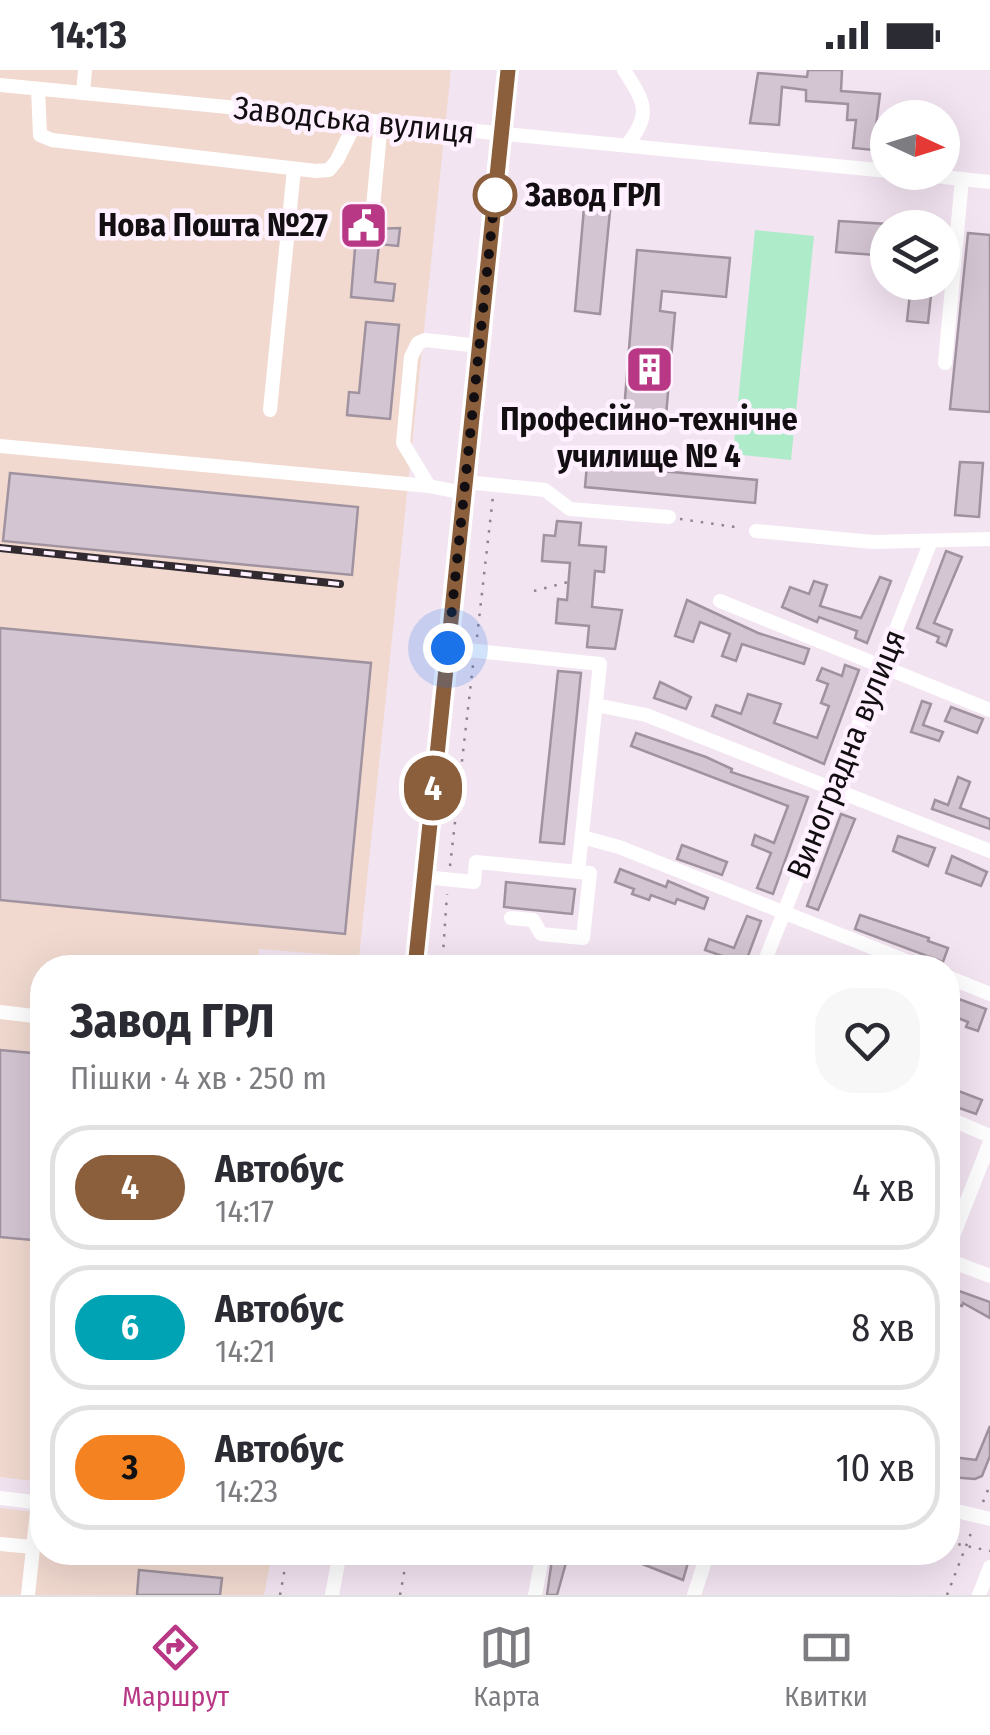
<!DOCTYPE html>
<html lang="uk">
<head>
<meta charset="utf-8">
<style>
	:root { --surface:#fff; --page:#f7f7f7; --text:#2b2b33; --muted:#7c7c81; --line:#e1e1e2; --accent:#b83885 }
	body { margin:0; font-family:"Fira Sans Condensed",sans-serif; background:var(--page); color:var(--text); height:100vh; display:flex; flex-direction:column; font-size:38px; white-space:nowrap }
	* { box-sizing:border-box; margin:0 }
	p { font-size:32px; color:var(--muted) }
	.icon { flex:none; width:55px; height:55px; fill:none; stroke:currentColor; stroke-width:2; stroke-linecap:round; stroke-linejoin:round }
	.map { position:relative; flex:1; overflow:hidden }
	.side { position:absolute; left:30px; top:885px; width:930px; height:610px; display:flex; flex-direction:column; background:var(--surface); border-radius:40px; box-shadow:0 10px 40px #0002 }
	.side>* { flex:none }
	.badge { padding:0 20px; border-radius:32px; font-size:35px; line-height:65px }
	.needle { width:65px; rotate:94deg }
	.buttons { position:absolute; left:870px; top:30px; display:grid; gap:20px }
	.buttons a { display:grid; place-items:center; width:90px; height:90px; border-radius:50%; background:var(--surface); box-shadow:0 10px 40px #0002; font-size:50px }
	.you { position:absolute; width:50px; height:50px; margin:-25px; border:8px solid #fff; border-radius:50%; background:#1a73e8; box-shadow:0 0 0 15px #1a73e833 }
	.map>.badge { position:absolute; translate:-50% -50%; box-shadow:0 0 0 5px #fff }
	.round { display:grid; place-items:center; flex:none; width:105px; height:105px; border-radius:40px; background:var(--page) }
	.overview { display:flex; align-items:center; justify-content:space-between; height:170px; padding:0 40px }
	h1 { font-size:48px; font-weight:700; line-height:75px }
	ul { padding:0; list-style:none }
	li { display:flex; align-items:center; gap:30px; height:125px; margin:0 20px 15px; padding:0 20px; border:5px solid var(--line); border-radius:40px }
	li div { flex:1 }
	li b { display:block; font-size:38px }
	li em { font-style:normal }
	li .badge { min-width:110px; font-weight:700; text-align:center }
	.status { display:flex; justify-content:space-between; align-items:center; height:70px; padding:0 50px; background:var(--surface); direction:ltr }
	.status svg { height:28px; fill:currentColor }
	.tab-bar { display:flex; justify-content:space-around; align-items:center; height:140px; border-top:2px solid var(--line); background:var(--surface); font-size:28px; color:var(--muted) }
	.tab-bar a { display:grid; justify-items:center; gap:5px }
	.tab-bar .active { color:var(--accent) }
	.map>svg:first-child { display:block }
</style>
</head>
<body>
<div class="status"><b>14:13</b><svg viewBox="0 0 49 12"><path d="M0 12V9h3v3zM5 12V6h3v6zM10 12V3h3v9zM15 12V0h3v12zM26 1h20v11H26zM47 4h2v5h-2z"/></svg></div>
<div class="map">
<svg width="990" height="1525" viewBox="0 0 990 1525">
	<rect width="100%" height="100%" fill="#f2e4f1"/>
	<g fill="#f1d9cf">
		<path d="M0 0H451L359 887 259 879 257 897 42 898V1412L0 1407Z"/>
		<path d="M0 1438 42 1443V1482L272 1483 264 1525H0Z"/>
	</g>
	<path fill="#adebc9" d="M755 160 814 166 791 390 733 384Z"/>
	<g fill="#d3c5d2" stroke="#a0939f" stroke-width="2.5">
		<path d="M808 0H842L841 21 880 24 873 80 853 78 856 50H847L848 34 806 31V20L782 17 779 55 750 53 758 3 807 7Z"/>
		<path d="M584 138 610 141 600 244 575 241Z"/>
		<path d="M839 151 888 154V186L836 182Z"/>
		<path d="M357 154 372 159 400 158 398 176 379 174 375 212 395 214 393 231 351 227Z"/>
		<path d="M968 163 990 165V342L950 339Z"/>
		<path d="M637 180 730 188 726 227 662 221 660 241 675 243 665 357 623 353Z"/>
		<path d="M911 214 932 216 928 253 907 251Z"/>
		<path d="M366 252 399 255 390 349 347 345 349 322 359 323Z"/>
		<path d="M960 392 983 393 979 447 955 445Z"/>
		<path d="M587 394 757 410 755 433 585 417Z"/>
		<path d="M10 403 358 437 352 505 3 471Z"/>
		<path d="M557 451 581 453 579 475 606 477 604 502 595 501 592 537 622 540 615 579 587 577 589 556 556 553 558 529 567 530 570 493 542 491 544 465 555 466Z"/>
		<path d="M946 481 962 487 934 553 952 560 946 576 937 572 939 567 917 558Z"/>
		<path d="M880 507 891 511 867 573 855 568 857 561 819 547 817 552 782 537 790 517 809 524 814 511 827 515 820 536 861 548Z"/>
		<path d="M687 530 758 563 809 579 804 594 742 574 736 591 722 586 730 564 700 552 693 572 675 566Z"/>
		<path d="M0 558 371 593 345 864 0 830Z"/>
		<path d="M845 595 859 600 824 694 712 646 716 635 741 644 748 624 781 634 774 653 817 668 829 636 821 633 828 614 817 610 822 598 842 606Z"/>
		<path d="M558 601 581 603 564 774 540 772Z"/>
		<path d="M660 612 691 627 686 639 654 628Z"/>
		<path d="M922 631 931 634 923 655 943 662 939 671 911 662Z"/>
		<path d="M951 637 983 649 977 663 945 651Z"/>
		<path d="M636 663 706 687 732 699 731 702 808 727 773 824 757 818 771 783 752 775 755 765 774 773 788 736 631 676Z"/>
		<path d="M958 707 970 712 960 738 990 749V759L932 739 935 730 948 735Z"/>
		<path d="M841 744 855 749 818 840 807 836Z"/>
		<path d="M898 766 935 778 928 796 893 781Z"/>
		<path d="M682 775 727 792 722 805 677 789Z"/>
		<path d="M952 786 987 802 981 816 946 803Z"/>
		<path d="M620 799 666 817 668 811 708 828 704 839 677 829 675 834 651 825 649 830 632 824 634 819 615 812Z"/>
		<path d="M506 812 575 819 572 844 504 837Z"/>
		<path d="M860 845 929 868 928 871 948 878 943 892 855 859Z"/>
		<path d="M747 846 761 851 745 894 705 880 709 869 734 878Z"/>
		<path d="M948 925 986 939 978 961 966 957 968 952 948 944Z"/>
		<path d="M0 980 42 984V1171L0 1167Z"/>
		<path d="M948 1017 982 1030 976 1044 948 1034Z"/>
		<path d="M948 1217 990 1232V1248L963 1233 962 1236 958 1235 948 1259Z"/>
		<path d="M990 1356V1386L982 1406 975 1409 950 1407 952 1387 976 1390Z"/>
		<path d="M553 1482H569L557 1525H547Z"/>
		<path d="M635 1482H669L689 1489 683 1510 632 1490Z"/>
		<path d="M139 1500 222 1508 220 1525H137Z"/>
	</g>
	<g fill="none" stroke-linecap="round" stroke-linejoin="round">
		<g stroke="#8e848d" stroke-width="2.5" stroke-dasharray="2.5 8" stroke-linecap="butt">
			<path d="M680 449 742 458"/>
			<path d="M534 521 568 512"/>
			<path d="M477 567 493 426"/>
			<path d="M450 796 473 595"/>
			<path d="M442 898 447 824"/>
			<path d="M983 1432 990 1415"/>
			<path d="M948 1472 990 1481"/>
			<path d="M280 1525 288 1482"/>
			<path d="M400 1525 408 1482"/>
			<path d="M947 1525 973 1458"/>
		</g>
		<g stroke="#fff" stroke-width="14">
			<path d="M624 0C645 33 652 43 627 75"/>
			<path d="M0 15 888 101"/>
			<path d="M38 19 40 65 52 70 316 101 329 100 337 90 357 50"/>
			<path d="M83 23 85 0"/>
			<path d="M898 102 990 112"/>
			<path d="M372 148 381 52"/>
			<path d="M945 293 962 109"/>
			<path d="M270 340 294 99"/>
			<path d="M0 376 429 416"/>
			<path d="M465 412 545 420 570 439 669 447"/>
			<path d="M464 423 429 416 403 373 411 287 418 273 425 270 479 276"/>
			<path d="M756 461 873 472 990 469"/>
			<path d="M720 531 990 640"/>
			<path d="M596 635 646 645 990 781"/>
			<path d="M582 767 619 777 924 898"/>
			<path d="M424 807 474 812 476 792 578 802 600 594 448 578"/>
			<path d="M511 848 533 850 541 864 583 868 590 803 578 802"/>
			<path d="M415 898 508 0"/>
			<path d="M762 898 931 471"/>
			<path d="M948 907 990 924"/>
			<path d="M0 942 42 947"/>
			<path d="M948 1048 990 1066"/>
			<path d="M948 1179 990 1072"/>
			<path d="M948 1190 990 1206"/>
			<path d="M0 1428 42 1433"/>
			<path d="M948 1439 990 1449"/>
			<path d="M0 1474 33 1477"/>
			<path d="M441 1482 453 1485"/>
			<path d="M28 1525 38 1432"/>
			<path d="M332 1525 340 1482"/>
			<path d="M535 1525 543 1482"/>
			<path d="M694 1525 708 1482"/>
			<path d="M979 1525 990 1497"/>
		</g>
		<defs>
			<path id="rail" d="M0 478 340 514"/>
		</defs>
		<use href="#rail" stroke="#312b31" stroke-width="8"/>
		<use href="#rail" stroke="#fff1ff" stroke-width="4" stroke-dasharray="11" stroke-linecap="butt"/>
	</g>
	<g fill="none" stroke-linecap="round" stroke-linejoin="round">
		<defs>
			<path id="line" d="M415 898 508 0"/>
		</defs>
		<use href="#line" stroke="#fff" stroke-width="22"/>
		<use href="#line" stroke="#8b5e3c" stroke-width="15"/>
		<path stroke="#120e12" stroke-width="10" stroke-dasharray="0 18" d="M448 578 495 125"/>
	</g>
	<defs>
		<symbol id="civic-square" viewBox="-11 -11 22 22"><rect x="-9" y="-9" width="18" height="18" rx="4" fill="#b83885" stroke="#fff1ff"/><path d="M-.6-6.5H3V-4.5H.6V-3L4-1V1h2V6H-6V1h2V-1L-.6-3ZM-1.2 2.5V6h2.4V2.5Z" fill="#fff"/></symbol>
		<symbol id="building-square" viewBox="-11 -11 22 22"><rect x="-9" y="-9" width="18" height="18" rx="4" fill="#b83885" stroke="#fff1ff"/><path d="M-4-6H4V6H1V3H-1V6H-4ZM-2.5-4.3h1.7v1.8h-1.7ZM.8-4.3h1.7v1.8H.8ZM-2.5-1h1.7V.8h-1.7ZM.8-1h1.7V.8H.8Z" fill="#fff"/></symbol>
	</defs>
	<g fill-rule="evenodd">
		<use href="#civic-square" x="336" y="128" width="55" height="55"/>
		<use href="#building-square" x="622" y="272" width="55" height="55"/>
	</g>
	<circle fill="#fff" stroke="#8b5e3c" stroke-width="5" cx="495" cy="125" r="20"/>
	<g text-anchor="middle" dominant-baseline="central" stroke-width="9" stroke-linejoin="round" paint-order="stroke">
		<g font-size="32" fill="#120e12" stroke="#fff1ff">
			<text transform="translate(354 50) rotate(6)">Заводська вулиця</text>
			<text transform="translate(846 684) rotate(-68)">Виноградна вулиця</text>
		</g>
		<g font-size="32" font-weight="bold" fill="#120e12" stroke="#fff1ff" text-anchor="start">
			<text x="525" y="125">Завод ГРЛ</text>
		</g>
		<g font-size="32" font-weight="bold" fill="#120e12" stroke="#fff1ff" text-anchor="end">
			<text x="328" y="155">Нова Пошта №27</text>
			<text x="649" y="349" text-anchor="middle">Професійно-технічне<tspan x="649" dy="37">училище № 4</tspan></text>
		</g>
	</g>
</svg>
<div class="buttons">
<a><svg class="needle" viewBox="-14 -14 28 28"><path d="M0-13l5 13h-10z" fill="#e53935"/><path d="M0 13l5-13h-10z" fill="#7c7c81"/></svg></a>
<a><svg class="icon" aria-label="layers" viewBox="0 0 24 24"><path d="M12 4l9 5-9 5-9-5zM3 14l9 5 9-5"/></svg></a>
</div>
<div class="you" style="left:448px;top:578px"></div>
<b class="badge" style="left:433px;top:718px;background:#8b5e3c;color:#fff">4</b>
<section class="side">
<div class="overview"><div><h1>Завод ГРЛ</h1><p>Пішки · 4 хв · 250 m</p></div><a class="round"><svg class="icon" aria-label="heart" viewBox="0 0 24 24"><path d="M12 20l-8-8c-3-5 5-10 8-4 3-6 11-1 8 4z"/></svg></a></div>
<ul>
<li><span class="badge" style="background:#8b5e3c;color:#fff">4</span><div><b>Автобус</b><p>14:17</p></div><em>4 хв</em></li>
<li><span class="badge" style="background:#00a3b4;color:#fff">6</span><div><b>Автобус</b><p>14:21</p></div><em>8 хв</em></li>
<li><span class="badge" style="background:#f58220;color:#111">3</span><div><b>Автобус</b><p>14:23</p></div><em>10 хв</em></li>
</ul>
</section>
</div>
<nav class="tab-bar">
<a class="active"><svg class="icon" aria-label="directions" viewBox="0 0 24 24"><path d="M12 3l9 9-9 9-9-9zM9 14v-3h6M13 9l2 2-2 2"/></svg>Маршрут</a>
<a><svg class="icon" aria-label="map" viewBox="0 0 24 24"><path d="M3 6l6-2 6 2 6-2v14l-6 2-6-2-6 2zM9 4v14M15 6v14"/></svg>Карта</a>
<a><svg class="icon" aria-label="tickets" viewBox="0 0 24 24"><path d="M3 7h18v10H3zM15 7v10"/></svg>Квитки</a>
</nav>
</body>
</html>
